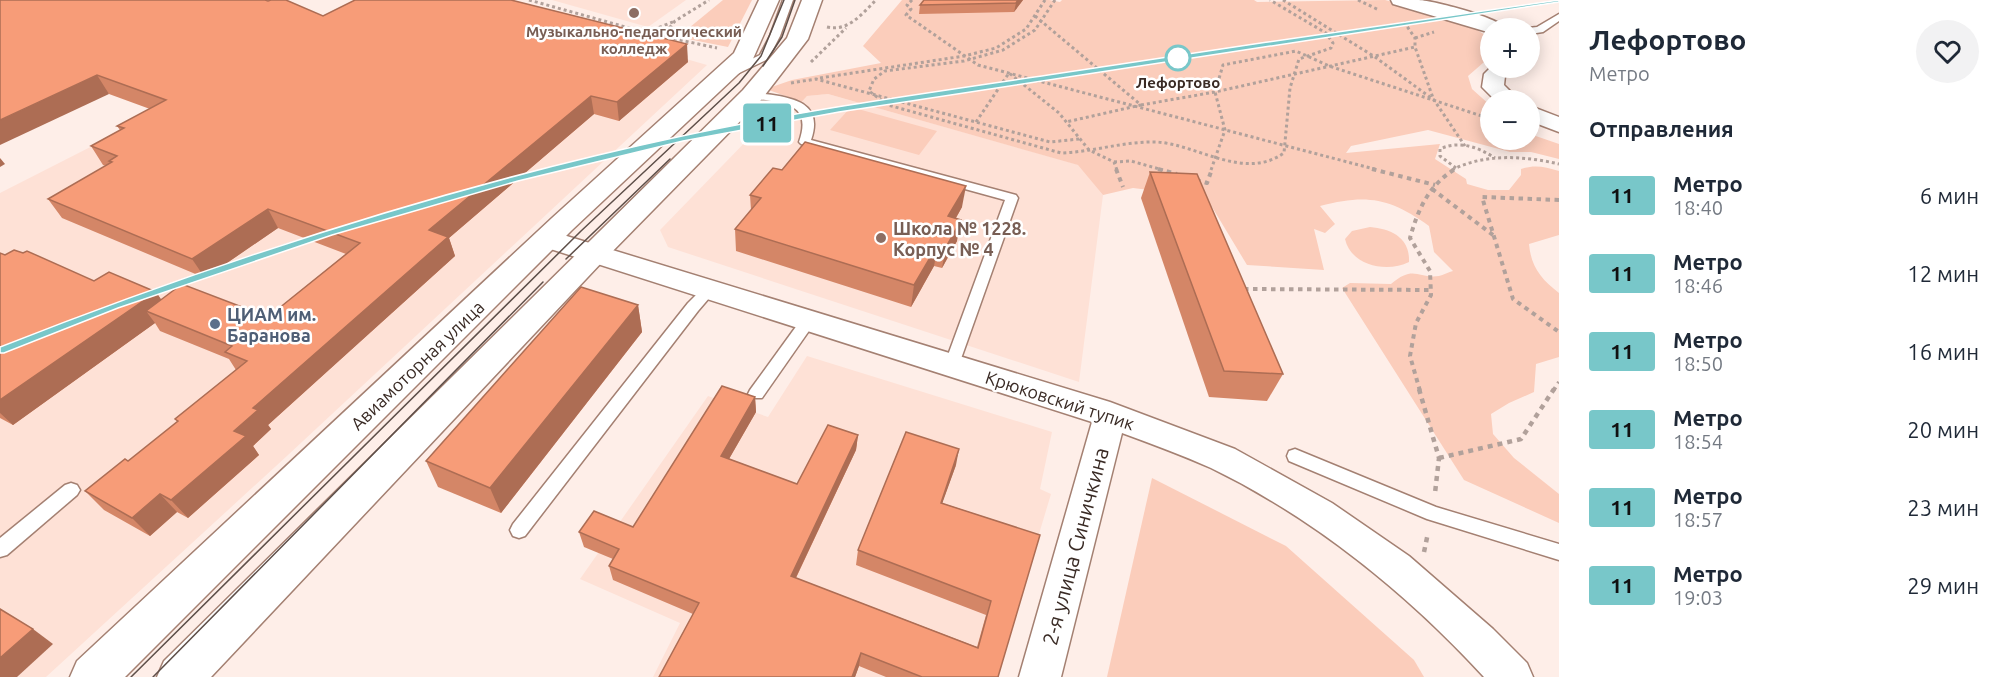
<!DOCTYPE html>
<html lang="ru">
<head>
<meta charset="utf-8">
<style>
	:root { --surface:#fff; --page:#f2f2f3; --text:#1f2937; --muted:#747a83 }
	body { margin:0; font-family:Ubuntu,sans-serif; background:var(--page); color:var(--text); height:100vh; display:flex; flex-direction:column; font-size:22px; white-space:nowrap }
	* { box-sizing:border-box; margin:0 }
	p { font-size:20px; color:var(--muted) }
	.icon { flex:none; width:33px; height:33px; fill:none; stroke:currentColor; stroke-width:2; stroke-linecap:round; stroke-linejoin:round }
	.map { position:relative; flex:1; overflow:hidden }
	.details { display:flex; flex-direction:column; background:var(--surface); width:450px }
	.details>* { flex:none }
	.badge { padding:0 12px; border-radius:4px; font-size:21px; line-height:39px }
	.tools { position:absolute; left:1480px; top:18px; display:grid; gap:12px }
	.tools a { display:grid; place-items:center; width:60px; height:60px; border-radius:50%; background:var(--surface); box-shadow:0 3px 15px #0003; font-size:30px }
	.map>.badge { position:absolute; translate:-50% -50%; box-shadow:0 0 0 3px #fff }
	h2 { padding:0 30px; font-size:22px; line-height:54px }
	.round { display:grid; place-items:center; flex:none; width:63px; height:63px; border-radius:32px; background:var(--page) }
	.summary { display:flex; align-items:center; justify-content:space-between; height:102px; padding:0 30px }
	h1 { font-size:28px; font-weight:600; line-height:45px }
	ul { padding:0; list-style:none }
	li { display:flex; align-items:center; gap:18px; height:78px; padding:0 30px }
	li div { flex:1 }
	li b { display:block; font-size:22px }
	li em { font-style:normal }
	li .badge { min-width:66px; font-weight:700; text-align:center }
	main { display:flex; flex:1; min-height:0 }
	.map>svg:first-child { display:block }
</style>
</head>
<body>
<main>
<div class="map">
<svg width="1559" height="677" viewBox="0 0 1559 677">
	<rect width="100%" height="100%" fill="#feeee8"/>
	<g fill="#fee1d6">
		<path d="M379 0H481L707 65 288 455 46 677H0V193Z"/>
		<path d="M552 0H686L648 27Z"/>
		<path d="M828 94 1079 165 1103 195 1079 382 668 247 660 230 754 133 769 138 807 96Z"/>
		<path d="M807 356 1052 432 1040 489 1051 494 996 677H653L680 623 580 579 708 396 768 417Z"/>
	</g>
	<g fill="#fbcdbb">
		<path d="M723 0H752L728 47 678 37Z"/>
		<path d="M902 0H1049L1060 2 1062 0H1254L1257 2 1385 0 1440 14 1468 24 1491 39V56L1468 76 1472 89 1491 106V140H1530V134L1559 144V159L1531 152H1510L1428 130 1351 146 1346 153 1440 144 1435 159 1466 179 1467 184 1488 190H1509L1521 175V169C1535 164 1545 167 1559 171V235L1529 244C1531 267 1541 279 1559 293V357L1536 364 1534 392 1509 403 1491 414 1493 434 1514 458 1559 494V523L1464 480 1342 288 1350 283 1391 284C1414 264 1418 279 1439 276 1443 275 1449 272 1453 271L1434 252 1429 226C1390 198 1367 194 1320 206L1335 224 1325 233 1314 229 1324 270 1247 265 1206 197 1133 188 1103 195 1078 165 828 94 807 96 769 138 754 133 791 98 766 89 792 80 881 63 863 46Z"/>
		<path d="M851 107 937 131 919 155 830 130Z"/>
		<path d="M1370 227C1392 229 1410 238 1409 262 1387 273 1351 266 1345 239L1352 231Z"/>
		<path d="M1152 478 1286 546 1414 660 1424 677H1107Z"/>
	</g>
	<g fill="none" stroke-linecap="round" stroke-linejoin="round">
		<defs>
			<g id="lane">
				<path d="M783 0H793L780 36 768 59 735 75H727V71L760 55 770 36Z"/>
				<path d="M1559 14V21L1543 32 1530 34 1528 28 1537 27Z"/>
				<path d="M752 92C783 97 826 97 811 140L1016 195 1018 198 957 370H947L944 366 1005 200 801 144 799 142C814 99 778 104 748 97L747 95Z"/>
				<path d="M709 285 716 290 698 311 525 536 519 538 513 536 510 530 513 524 688 303 704 287Z"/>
				<path d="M808 316 815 321 813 325 762 398H750L748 394 750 390 803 317Z"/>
				<path d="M1295 449 1436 507 1559 544V560L1427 519 1289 461 1287 456 1289 451Z"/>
				<path d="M71 483 77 485 80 490 77 495 7 555 0 557V538L65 485Z"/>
			</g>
			<g id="street">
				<path d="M1391 0C1400 0 1410 0 1419 0 1434 1 1497 17 1505 28H1491V33L1393 4Z"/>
				<path d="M1491 67 1512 68 1505 76 1504 85 1519 100H1495L1482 87 1484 74Z"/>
				<path d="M1530 106 1559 117V132L1530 121Z"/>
				<path d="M547 230 1110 402 1235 449 1332 503 1409 556 1493 629 1527 663 1533 677H1484C1407 593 1314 518 1211 468 1182 455 1152 444 1122 433L1061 677H1019L1092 422 538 245 534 239 538 233Z"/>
			</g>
			<g id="secondary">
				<path d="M759 0H779L752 61 572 230 125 677H70L77 661 552 218 734 53Z"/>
				<path d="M802 0H822L808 39 761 100 603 261 211 677H157L164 661 743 90 787 38Z"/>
			</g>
		</defs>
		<use href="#lane" stroke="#a48072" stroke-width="3"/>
		<use href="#street" stroke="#a48072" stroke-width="3"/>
		<use href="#secondary" stroke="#a48072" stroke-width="3"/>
		<g stroke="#b1a19b" stroke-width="3" stroke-dasharray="3 3" stroke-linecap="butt">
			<path d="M529 0 647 33 717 48"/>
			<path d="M912 0 907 5 911 9 906 15 978 65 1378 170"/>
			<path d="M1055 0 1035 30 1003 50 964 61 885 71 874 79 869 91 888 105 1061 153C1093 152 1124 141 1157 142 1199 145 1244 181 1284 153L1290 88 1299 59 1331 48 1333 43 1326 33 1270 0"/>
			<path d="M1283 0 1375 57 1434 100 1465 146"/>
			<path d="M1358 0 1379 10"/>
			<path d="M1035 16 1141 105 1066 122"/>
			<path d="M1404 22 1415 38V47L1433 98"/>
			<path d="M827 27C848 32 862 14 876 0"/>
			<path d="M648 32 675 21"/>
			<path d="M662 37 675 21 709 0"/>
			<path d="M1415 38 1434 32"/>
			<path d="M811 62 846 28"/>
			<path d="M820 78 964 56 996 48 1026 29 1045 0"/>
			<path d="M791 83 816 79 1050 142 1079 139"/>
			<path d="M1141 105 1215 92 1415 47"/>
			<path d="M976 122 1009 73 1059 113 1089 150 1114 162 1117 170"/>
			<path d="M1114 162 1131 161 1163 170"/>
			<path d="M1456 168 1440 156V149C1459 140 1478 147 1495 158"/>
			<path d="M1211 170 1225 130 1215 92 1223 65 1296 51 1329 66 1491 119"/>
			<path d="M1452 170C1485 153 1524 156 1559 164"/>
		</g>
		<g stroke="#b1a19b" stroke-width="4" stroke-dasharray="4.5 4.5" stroke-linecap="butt">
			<path d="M1116 169 1123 187"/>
			<path d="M1158 169 1177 174"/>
			<path d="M1372 169 1435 185"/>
			<path d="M1196 180 1207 183 1212 169"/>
			<path d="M1432 189 1493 235"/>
			<path d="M1559 200 1482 197 1513 299 1559 332"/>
			<path d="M1244 289 1431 290"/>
			<path d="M1420 391 1410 356 1416 323 1431 295 1430 271 1410 238C1418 209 1429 185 1455 169"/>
			<path d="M1553 391 1559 382"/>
		</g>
		<g stroke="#b1a19b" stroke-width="4.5" stroke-dasharray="5 5" stroke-linecap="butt">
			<path d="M1419 389 1439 458 1435 493"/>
			<path d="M1439 458 1521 439 1554 389"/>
			<path d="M1424 552 1428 533"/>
		</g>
		<use href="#lane" fill="#fff" fill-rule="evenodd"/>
		<use href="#street" fill="#fff" fill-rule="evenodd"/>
		<use href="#secondary" fill="#fff" fill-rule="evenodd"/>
		<g stroke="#5e4f49" stroke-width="1.5">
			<path d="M763 66 782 37 795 0"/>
			<path d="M566 259 670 159"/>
			<path d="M131 677 581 231 739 83 761 56 784 0"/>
			<path d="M153 677 543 282"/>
		</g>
	</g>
	<g fill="#d48667">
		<path d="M0 0 323 16 688 62 619 121 594 114 449 238 455 256 268 425 271 429 253 446 259 455 188 518 177 512 150 536 104 510 85 491 128 461 177 422 175 419 236 370 229 359 160 331 155 323 13 425 0 418V253L5 255 23 253 94 281 156 292 161 300 268 317 346 254 278 228 205 278 62 218 48 199 106 166 103 165 91 146 120 130 117 126 150 109 109 94Z"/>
		<path d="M1023 0 1014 12 919 14 920 5Z"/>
		<path d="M782 170 962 207 956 218 957 241 942 268 934 266 911 307 736 251 735 229 751 210 750 195Z"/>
		<path d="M1150 172 1283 374 1267 401 1209 397 1141 198Z"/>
		<path d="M638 305 642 332 501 513 438 487 426 461Z"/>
		<path d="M755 397 756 412 729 459 797 484 858 435 856 450 796 578 977 647 986 615 856 565 858 550 956 465 942 503 1040 535 998 677H886L859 666 855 677H659L693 614 613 580 609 566 613 559 584 547 579 532 633 527Z"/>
	</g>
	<g fill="#ad6d54">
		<path d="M1018 0H1023L1014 12 1016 3Z"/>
		<path d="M687 44 688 62 619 121 617 102Z"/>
		<path d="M97 75 109 94 0 145V120Z"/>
		<path d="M591 96 594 114 449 238 455 256 268 425 271 429 253 446 259 455 188 518 171 500 234 431 253 408 429 230Z"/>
		<path d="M0 158 5 164 0 167Z"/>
		<path d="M966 186 962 207 945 237 948 216Z"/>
		<path d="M268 209 278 228 205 278 192 259Z"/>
		<path d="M961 220 957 241 942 268 946 247Z"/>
		<path d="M938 244 934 266 911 307 914 285Z"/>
		<path d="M156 292 170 312 146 311 155 323 13 425 0 413V400Z"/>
		<path d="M638 305 642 332 501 513 490 488Z"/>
		<path d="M755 397 756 412 722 471 721 456Z"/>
		<path d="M858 435 856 450 790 590 791 576Z"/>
		<path d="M959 449 956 465 937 518 941 503Z"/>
		<path d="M160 494 177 512 150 536 132 518Z"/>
		<path d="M33 629 53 644 17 677H0V658Z"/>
		<path d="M861 653 859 666 855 677H852Z"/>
	</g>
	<g fill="#f79c78" stroke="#ad6d54" stroke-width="1.5">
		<path d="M0 0H265L268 1 271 0H286L323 16 355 0H511L687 44 617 102 591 96 429 230 448 237 253 408 258 410 234 431 246 436 171 500 160 494 132 518 85 491 125 459 128 461 178 421 175 419 247 361 225 352 232 346 146 311 182 284 268 317 360 243 268 209 192 259 48 199 112 162 109 161 117 156 91 146 124 128 117 126 166 100 97 75 0 120Z"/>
		<path d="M924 0H1018L1016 3 920 5Z"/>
		<path d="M805 142 966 186 948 216 961 220 946 247 938 244 914 285 735 229 761 198 750 195 773 168 782 170Z"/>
		<path d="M1150 172 1197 174 1283 374 1224 371Z"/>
		<path d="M14 250 23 253 27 251 94 281 109 272 156 292 0 400V253L5 255Z"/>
		<path d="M581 287 638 305 490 488 426 461Z"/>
		<path d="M722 386 755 397 721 456 797 484 828 425 858 435 791 576 978 648 991 601 858 550 906 432 959 449 941 503 1040 535 998 677H922L861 653 852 677H659L699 603 609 566 619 549 579 532 594 511 633 527Z"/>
		<path d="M0 609 33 629 0 658Z"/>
	</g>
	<path fill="#78c7c9" stroke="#fff" stroke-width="1.5" d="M1559 0V2L839 112 683 141 518 181 332 235 118 308 4 353H0V347C219 261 448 186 682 136 803 110 926 93 1048 75 1218 49 1389 24 1559 0Z"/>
	<g fill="#8d6e63" stroke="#fff" stroke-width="2">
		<circle cx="634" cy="13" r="6"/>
		<circle cx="881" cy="238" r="6"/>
	</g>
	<circle fill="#fff" stroke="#78c7c9" stroke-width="3" cx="1178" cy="58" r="12"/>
	<circle fill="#5c6f8a" stroke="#fff" stroke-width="2" cx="215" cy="324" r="6"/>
	<g text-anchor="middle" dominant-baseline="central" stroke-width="5" stroke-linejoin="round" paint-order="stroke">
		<g font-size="15" font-weight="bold" fill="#785e54" stroke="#fff">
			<text x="634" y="31">Музыкально-педагогический<tspan x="634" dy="17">колледж</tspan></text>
		</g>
		<g font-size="15" font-weight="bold" fill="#3a2b25" stroke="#fff">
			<text x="1178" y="82">Лефортово</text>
		</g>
		<g font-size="18" font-weight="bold" fill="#785e54" stroke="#fff" text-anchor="start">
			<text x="893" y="228">Школа № 1228.<tspan x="893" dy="21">Корпус № 4</tspan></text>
		</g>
		<g font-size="18" font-weight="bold" fill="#4e5e75" stroke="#fff" text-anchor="start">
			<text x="227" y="314">ЦИАМ им.<tspan x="227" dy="21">Баранова</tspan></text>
		</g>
		<g font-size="18" fill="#3a2b25" stroke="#fff">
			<text transform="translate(417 365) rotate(-44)">Авиамоторная улица</text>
			<text transform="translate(1060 400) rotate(18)">Крюковский тупик</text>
		</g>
		<g font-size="21" fill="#3a2b25" stroke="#fff">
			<text transform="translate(1075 546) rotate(-75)">2-я улица Синичкина</text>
		</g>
	</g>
</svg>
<div class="tools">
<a>+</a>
<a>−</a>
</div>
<b class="badge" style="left:767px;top:123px;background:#78c7c9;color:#111">11</b>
</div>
<section class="details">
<div class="summary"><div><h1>Лефортово</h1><p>Метро</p></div><a class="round"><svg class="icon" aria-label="heart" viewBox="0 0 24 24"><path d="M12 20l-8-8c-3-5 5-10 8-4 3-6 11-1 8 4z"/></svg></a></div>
<h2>Отправления</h2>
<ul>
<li><span class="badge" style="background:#78c7c9;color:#111">11</span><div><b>Метро</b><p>18:40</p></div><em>6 мин</em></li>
<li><span class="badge" style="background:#78c7c9;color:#111">11</span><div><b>Метро</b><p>18:46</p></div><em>12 мин</em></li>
<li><span class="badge" style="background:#78c7c9;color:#111">11</span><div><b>Метро</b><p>18:50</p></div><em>16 мин</em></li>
<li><span class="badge" style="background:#78c7c9;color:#111">11</span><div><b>Метро</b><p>18:54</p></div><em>20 мин</em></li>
<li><span class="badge" style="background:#78c7c9;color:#111">11</span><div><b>Метро</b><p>18:57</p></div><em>23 мин</em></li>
<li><span class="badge" style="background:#78c7c9;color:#111">11</span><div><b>Метро</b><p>19:03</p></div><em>29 мин</em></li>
</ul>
</section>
</main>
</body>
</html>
